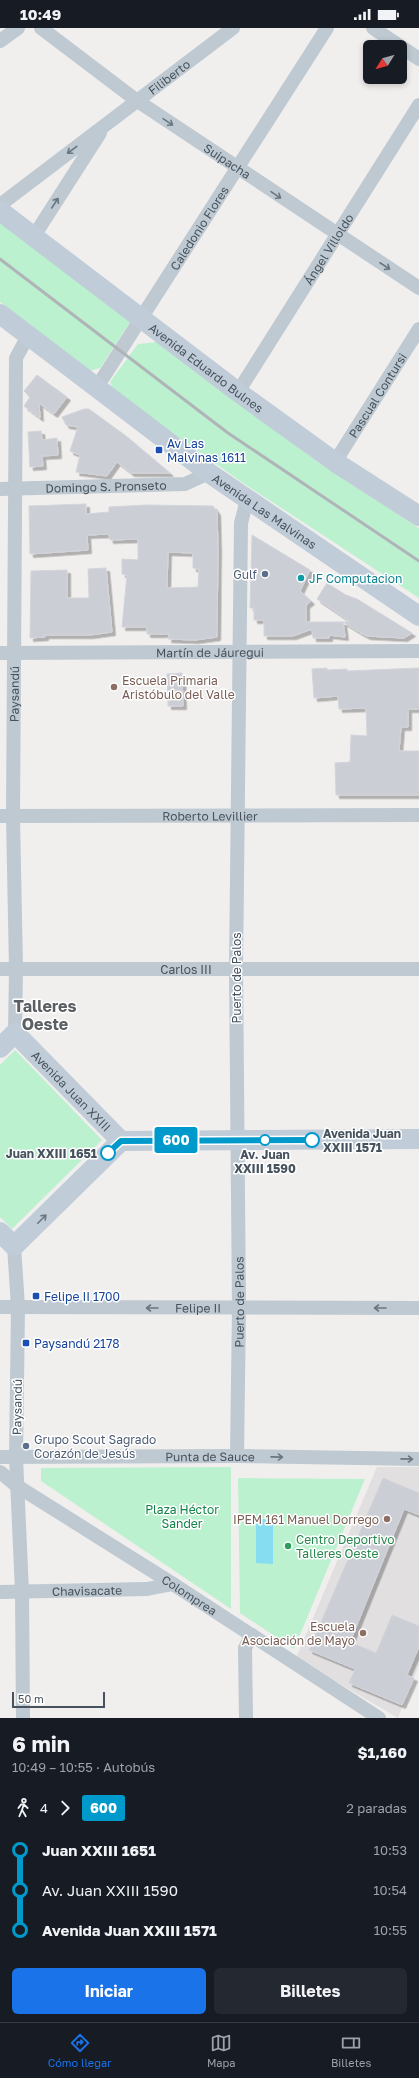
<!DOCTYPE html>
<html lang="es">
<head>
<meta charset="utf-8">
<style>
	:root { --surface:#171b24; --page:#242831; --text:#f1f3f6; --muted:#9ea1a6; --line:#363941; --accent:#1a73e8 }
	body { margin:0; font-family:"Golos Text",sans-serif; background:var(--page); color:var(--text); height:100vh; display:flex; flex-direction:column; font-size:15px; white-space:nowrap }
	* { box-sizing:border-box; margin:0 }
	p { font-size:13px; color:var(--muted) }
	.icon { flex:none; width:22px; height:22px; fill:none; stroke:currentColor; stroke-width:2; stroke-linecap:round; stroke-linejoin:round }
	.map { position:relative; height:1690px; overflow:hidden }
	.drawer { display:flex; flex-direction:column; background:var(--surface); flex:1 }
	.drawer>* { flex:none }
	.badge { padding:0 8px; border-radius:3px; font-size:14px; line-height:26px }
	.needle { width:26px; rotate:233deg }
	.buttons { position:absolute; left:363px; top:12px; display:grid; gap:8px }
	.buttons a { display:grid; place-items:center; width:44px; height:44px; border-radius:6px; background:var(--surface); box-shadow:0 2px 6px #0003; font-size:20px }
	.scale { position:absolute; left:12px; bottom:10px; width:93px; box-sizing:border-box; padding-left:4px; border:2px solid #46525d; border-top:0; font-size:11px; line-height:14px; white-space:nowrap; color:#46525d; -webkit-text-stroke:3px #fff; paint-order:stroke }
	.map>.badge { position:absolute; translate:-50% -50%; box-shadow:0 0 0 2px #fff }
	.legs { display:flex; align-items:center; gap:6px; height:44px; padding:0 12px; font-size:13px }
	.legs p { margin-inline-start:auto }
	.summary { display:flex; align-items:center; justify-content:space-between; height:68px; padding:0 12px }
	h1 { font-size:22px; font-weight:700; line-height:30px }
	.primary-button { display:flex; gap:8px; margin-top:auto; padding:8px 12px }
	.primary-button a { flex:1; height:46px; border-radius:6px; background:var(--accent); color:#fff; font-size:16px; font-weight:700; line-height:46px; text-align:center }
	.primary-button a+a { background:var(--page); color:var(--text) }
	ul { padding:0 12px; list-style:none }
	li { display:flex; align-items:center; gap:14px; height:40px; font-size:15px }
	li i { display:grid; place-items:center; width:6px; height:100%; margin:0 5px; background:currentColor }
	li i::after { content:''; width:10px; height:10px; margin:-5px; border:3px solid; border-radius:50%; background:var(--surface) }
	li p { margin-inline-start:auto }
	li:first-child i { background:linear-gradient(#0000 50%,currentColor 0) }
	li:last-child i { background:linear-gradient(currentColor 50%,#0000 0) }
	.status { display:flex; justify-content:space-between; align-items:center; height:28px; padding:0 20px; background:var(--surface); direction:ltr }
	.status svg { height:11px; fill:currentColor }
	.dock { display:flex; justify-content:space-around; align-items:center; height:56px; border-top:1px solid var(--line); background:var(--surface); font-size:11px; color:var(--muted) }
	.dock a { display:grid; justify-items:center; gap:2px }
	.dock .active { color:var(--accent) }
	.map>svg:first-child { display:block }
</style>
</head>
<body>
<div class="status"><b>10:49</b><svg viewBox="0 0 49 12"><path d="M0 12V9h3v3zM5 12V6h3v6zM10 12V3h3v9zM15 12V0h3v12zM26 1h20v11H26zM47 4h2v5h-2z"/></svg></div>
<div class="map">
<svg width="419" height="1690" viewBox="0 0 419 1690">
	<defs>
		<filter id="shadow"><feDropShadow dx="3.5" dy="3.5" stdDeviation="0" flood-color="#0004"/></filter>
	</defs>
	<rect width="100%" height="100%" fill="#f1eeee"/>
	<path fill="#e2dfe0" d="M377 1439H419V1637L398 1690 296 1630Z"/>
	<g fill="#bbf1cf">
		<path d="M0 188 130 294 100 340 89 343 0 274Z"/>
		<path d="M157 314 319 435 419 500V570L240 453 114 363 110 354 138 316Z"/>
		<path d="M15 1022 102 1112 12 1201 0 1189V1037Z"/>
		<path d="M231 1439V1581L41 1453V1440Z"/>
		<path d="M238 1450 365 1451 294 1621 240 1585Z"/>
	</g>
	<path fill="#86dcf0" d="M256 1491H273V1536L256 1535Z"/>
	<g fill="#cbced4" stroke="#d2d5db" fill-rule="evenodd" filter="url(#shadow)">
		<path d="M37 347 67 369 54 386 39 375 40 390 24 378 30 369 24 363Z"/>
		<path d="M84 381H89L126 408 170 445H131L117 434 107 448 76 444 80 427 70 423 78 399 66 397 62 389Z"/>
		<path d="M41 403 42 412 57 410 58 427 42 428 43 438 30 439 28 404Z"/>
		<path d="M86 476V486L109 484V479L147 477 213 478 217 484 218 520 217 609 195 612 168 611 169 606H147V599H122L127 547 122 546V531L138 532V511L110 512 109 506 87 507 88 522 30 526 29 478ZM168 524 193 525V540L199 541 198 559 167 560Z"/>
		<path d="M252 507 310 542 300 563 311 573 306 577V594H343L345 609 329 607V610H313L312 601 293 608H264V592H254V580H250Z"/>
		<path d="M106 540 112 604 90 607H45V609L30 610 31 543 67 542V570H89L88 541Z"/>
		<path d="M327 555 346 567 357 571 412 605 404 610 367 608 361 605 343 594H351L317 571Z"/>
		<path d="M327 640V642L347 641V643L419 640V681H408V699H401L399 723H419V767H336L335 735 350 734 351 707 367 708 366 680 339 681 338 668 314 670 312 641Z"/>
		<path d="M182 645 183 678H168L167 646Z"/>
		<path d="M383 1450 419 1465V1487L404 1481 350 1614 376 1625 392 1587 419 1598V1619L407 1647 414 1650 402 1677 349 1655 355 1641 309 1622Z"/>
	</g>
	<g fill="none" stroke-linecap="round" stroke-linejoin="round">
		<g stroke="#bec9d1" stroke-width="14">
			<path id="s1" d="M41 0 136 72 419 260"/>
			<path d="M373 0 419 31"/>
			<path d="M0 13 18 0"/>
			<path id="s2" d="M0 177 233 0"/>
			<path d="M34 208 100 105"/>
			<path id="s3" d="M97 359 327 0"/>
			<path id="s4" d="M238 364 419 77"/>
			<path id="s5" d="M335 434 419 301"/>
			<path id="s6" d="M0 461 185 456 209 445"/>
			<path id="s7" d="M0 625 419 623"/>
			<path id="s8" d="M0 788 419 787"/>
			<path id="s9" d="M0 941H419"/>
			<path id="s10" d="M15 1005 16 941 13 788 16 330 28 308"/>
			<path d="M14 1218 18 1279 16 1429 22 1564 23 1690"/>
			<path id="s11" d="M0 1279 419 1280"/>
			<path id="s12" d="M237 1428 239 1280 236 940 241 495 247 472"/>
			<path id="s13" d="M0 1429 237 1428 419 1431"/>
			<path id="s14" d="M0 1444 17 1458 173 1556 379 1690"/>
			<path id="s15" d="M0 1564 147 1561 173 1556"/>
			<path d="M246 1690 245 1620 252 1607"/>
		</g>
		<g stroke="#c0ccd8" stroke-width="20">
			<path id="s16" d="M0 183 238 364 335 434 419 488"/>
			<path id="s17" d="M0 286 209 445 419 588"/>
			<path id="s18" d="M0 1020 15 1005 121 1113 419 1111"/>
			<path d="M0 1204 14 1218 121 1113"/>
		</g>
		<path stroke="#b0b4b9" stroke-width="3" d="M0 231 228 405 419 533"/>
	</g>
	<defs><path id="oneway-shaft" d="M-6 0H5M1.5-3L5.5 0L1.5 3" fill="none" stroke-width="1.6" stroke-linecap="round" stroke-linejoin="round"/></defs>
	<g stroke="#6a7680">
		<use href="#oneway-shaft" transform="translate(168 94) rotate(34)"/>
		<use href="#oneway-shaft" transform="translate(72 122) rotate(143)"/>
		<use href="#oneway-shaft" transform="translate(276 167) rotate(34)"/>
		<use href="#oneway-shaft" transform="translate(55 175) rotate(-57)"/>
		<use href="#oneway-shaft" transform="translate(385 238) rotate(33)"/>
		<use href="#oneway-shaft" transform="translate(152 1280) rotate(-180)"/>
		<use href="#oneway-shaft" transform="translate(380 1280) rotate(180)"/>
		<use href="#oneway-shaft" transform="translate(277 1429) rotate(1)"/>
		<use href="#oneway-shaft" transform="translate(407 1431) rotate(1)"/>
	</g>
	<use stroke="#6b7782" href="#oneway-shaft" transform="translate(42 1191) rotate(-45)"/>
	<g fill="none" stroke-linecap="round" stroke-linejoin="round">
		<defs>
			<path id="line-1" d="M108 1125 121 1113 312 1112"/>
		</defs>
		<use href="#line-1" stroke="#fff" stroke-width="9"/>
		<use href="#line-1" stroke="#0099cb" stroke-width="6"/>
	</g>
	<g fill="#1a4fb4" stroke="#fff" stroke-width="1.5">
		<rect x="155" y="418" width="8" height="8" rx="2"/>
		<rect x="32" y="1264" width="8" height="8" rx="2"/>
		<rect x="22" y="1311" width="8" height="8" rx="2"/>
	</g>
	<g fill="#5c6f8a" stroke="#fff" stroke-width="1.5">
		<circle cx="265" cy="546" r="4"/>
		<circle cx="26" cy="1418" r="4"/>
	</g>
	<circle fill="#0f9aa8" stroke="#fff" stroke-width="1.5" cx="301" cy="550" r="4"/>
	<g fill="#8d6e63" stroke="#fff" stroke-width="1.5">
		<circle cx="114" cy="659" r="4"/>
		<circle cx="387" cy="1491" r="4"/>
		<circle cx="363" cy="1605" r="4"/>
	</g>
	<g fill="#fff" stroke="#0099cb" stroke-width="2">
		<circle cx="265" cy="1112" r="5"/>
		<circle cx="312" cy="1112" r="7"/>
		<circle cx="108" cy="1125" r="7"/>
	</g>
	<circle fill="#2e9e5b" stroke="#fff" stroke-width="1.5" cx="288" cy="1518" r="4"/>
	<g text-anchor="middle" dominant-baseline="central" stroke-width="3" stroke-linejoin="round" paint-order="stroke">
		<g font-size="12" fill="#46525d" stroke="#fff">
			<text stroke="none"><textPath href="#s2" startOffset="212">Filiberto</textPath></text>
			<text stroke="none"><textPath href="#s1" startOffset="229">Suipacha</textPath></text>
			<text stroke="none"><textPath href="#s3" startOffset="189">Caledonio Flores</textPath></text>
			<text stroke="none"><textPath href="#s4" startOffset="169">Ángel Villoldo</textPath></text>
			<text stroke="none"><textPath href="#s16" startOffset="259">Avenida Eduardo Bulnes</textPath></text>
			<text stroke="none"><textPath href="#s5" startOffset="79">Pascual Contursi</textPath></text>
			<text stroke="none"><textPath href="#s6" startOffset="106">Domingo S. Pronseto</textPath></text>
			<text stroke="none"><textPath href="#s17" startOffset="330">Avenida Las Malvinas</textPath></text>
			<text stroke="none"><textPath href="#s7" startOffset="210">Martín de Jáuregui</textPath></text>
			<text stroke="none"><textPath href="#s10" startOffset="339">Paysandú</textPath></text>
			<text stroke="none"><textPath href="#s8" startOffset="210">Roberto Levillier</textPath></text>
			<text stroke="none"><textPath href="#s9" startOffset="186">Carlos III</textPath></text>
			<text transform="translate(236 950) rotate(-90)">Puerto de Palos</text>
			<text stroke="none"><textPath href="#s18" startOffset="102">Avenida Juan XXIII</textPath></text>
			<text stroke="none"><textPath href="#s12" startOffset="154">Puerto de Palos</textPath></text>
			<text stroke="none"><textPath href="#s11" startOffset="198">Felipe II</textPath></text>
			<text transform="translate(17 1379) rotate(-89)">Paysandú</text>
			<text stroke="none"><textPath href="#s13" startOffset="210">Punta de Sauce</textPath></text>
			<text stroke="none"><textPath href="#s15" startOffset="87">Chavisacate</textPath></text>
			<text stroke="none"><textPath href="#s14" startOffset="226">Colomprea</textPath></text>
		</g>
		<g font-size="12" fill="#164399" stroke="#fff" text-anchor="start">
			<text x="167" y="415">Av Las<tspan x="167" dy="14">Malvinas 1611</tspan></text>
			<text x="44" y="1268">Felipe II 1700</text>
			<text x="34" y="1315">Paysandú 2178</text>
		</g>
		<g font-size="12" fill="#4e5e75" stroke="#fff" text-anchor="end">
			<text x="257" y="546">Gulf</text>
			<text x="34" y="1411" text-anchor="start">Grupo Scout Sagrado<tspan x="34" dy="14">Corazón de Jesús</tspan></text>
		</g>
		<g font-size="12" fill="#0d838f" stroke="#fff" text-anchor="start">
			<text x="309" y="550">JF Computacion</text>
		</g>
		<g font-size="12" fill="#785e54" stroke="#fff" text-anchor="end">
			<text x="122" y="652" text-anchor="start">Escuela Primaria<tspan x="122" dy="14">Aristóbulo del Valle</tspan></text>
			<text x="379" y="1491">IPEM 161 Manuel Dorrego</text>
			<text x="355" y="1598">Escuela<tspan x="355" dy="14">Asociación de Mayo</tspan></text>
		</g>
		<g font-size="12" font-weight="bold" fill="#46525d" stroke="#fff" text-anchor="start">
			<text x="323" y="1105">Avenida Juan<tspan x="323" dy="14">XXIII 1571</tspan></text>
			<text x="97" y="1125" text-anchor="end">Juan XXIII 1651</text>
			<text x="265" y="1126" text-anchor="middle">Av. Juan<tspan x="265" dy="14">XXIII 1590</tspan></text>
		</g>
		<g font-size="12" fill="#138248" stroke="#fff">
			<text x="182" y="1481">Plaza Héctor<tspan x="182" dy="14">Sander</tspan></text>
		</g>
		<g font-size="12" fill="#27864d" stroke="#fff" text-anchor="start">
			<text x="296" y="1511">Centro Deportivo<tspan x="296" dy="14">Talleres Oeste</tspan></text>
		</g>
		<g font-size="16" font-weight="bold" fill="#5b5f64" stroke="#fff">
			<text x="45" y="978">Talleres<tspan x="45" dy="18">Oeste</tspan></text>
		</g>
	</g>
</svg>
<div class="buttons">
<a><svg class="needle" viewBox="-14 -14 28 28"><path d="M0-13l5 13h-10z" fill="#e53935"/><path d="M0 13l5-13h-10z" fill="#9ea1a6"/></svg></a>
</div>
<div class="scale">50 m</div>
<b class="badge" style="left:176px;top:1112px;background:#0099cb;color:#fff">600</b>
</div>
<section class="drawer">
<div class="summary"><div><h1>6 min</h1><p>10:49 – 10:55 · Autobús</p></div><b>$1,160</b></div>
<div class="legs"><svg class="icon" aria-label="walk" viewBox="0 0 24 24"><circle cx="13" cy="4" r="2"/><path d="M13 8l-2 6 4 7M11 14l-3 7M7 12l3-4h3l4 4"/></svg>4<svg class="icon" aria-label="forward" viewBox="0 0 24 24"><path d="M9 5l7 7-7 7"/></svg><b class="badge" style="background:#0099cb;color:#fff">600</b><p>2 paradas</p></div>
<ul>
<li><i style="color:#0099cb"></i><b>Juan XXIII 1651</b><p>10:53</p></li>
<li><i style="color:#0099cb"></i><span>Av. Juan XXIII 1590</span><p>10:54</p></li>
<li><i style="color:#0099cb"></i><b>Avenida Juan XXIII 1571</b><p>10:55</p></li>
</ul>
<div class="primary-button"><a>Iniciar</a><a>Billetes</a></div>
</section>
<nav class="dock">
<a class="active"><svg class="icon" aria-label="directions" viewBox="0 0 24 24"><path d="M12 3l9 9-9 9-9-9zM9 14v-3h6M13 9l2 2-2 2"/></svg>Cómo llegar</a>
<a><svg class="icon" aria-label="map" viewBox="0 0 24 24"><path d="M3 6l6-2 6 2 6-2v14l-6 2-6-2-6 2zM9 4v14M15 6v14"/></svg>Mapa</a>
<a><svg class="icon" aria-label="tickets" viewBox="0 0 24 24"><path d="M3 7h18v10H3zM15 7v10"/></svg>Billetes</a>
</nav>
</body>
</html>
